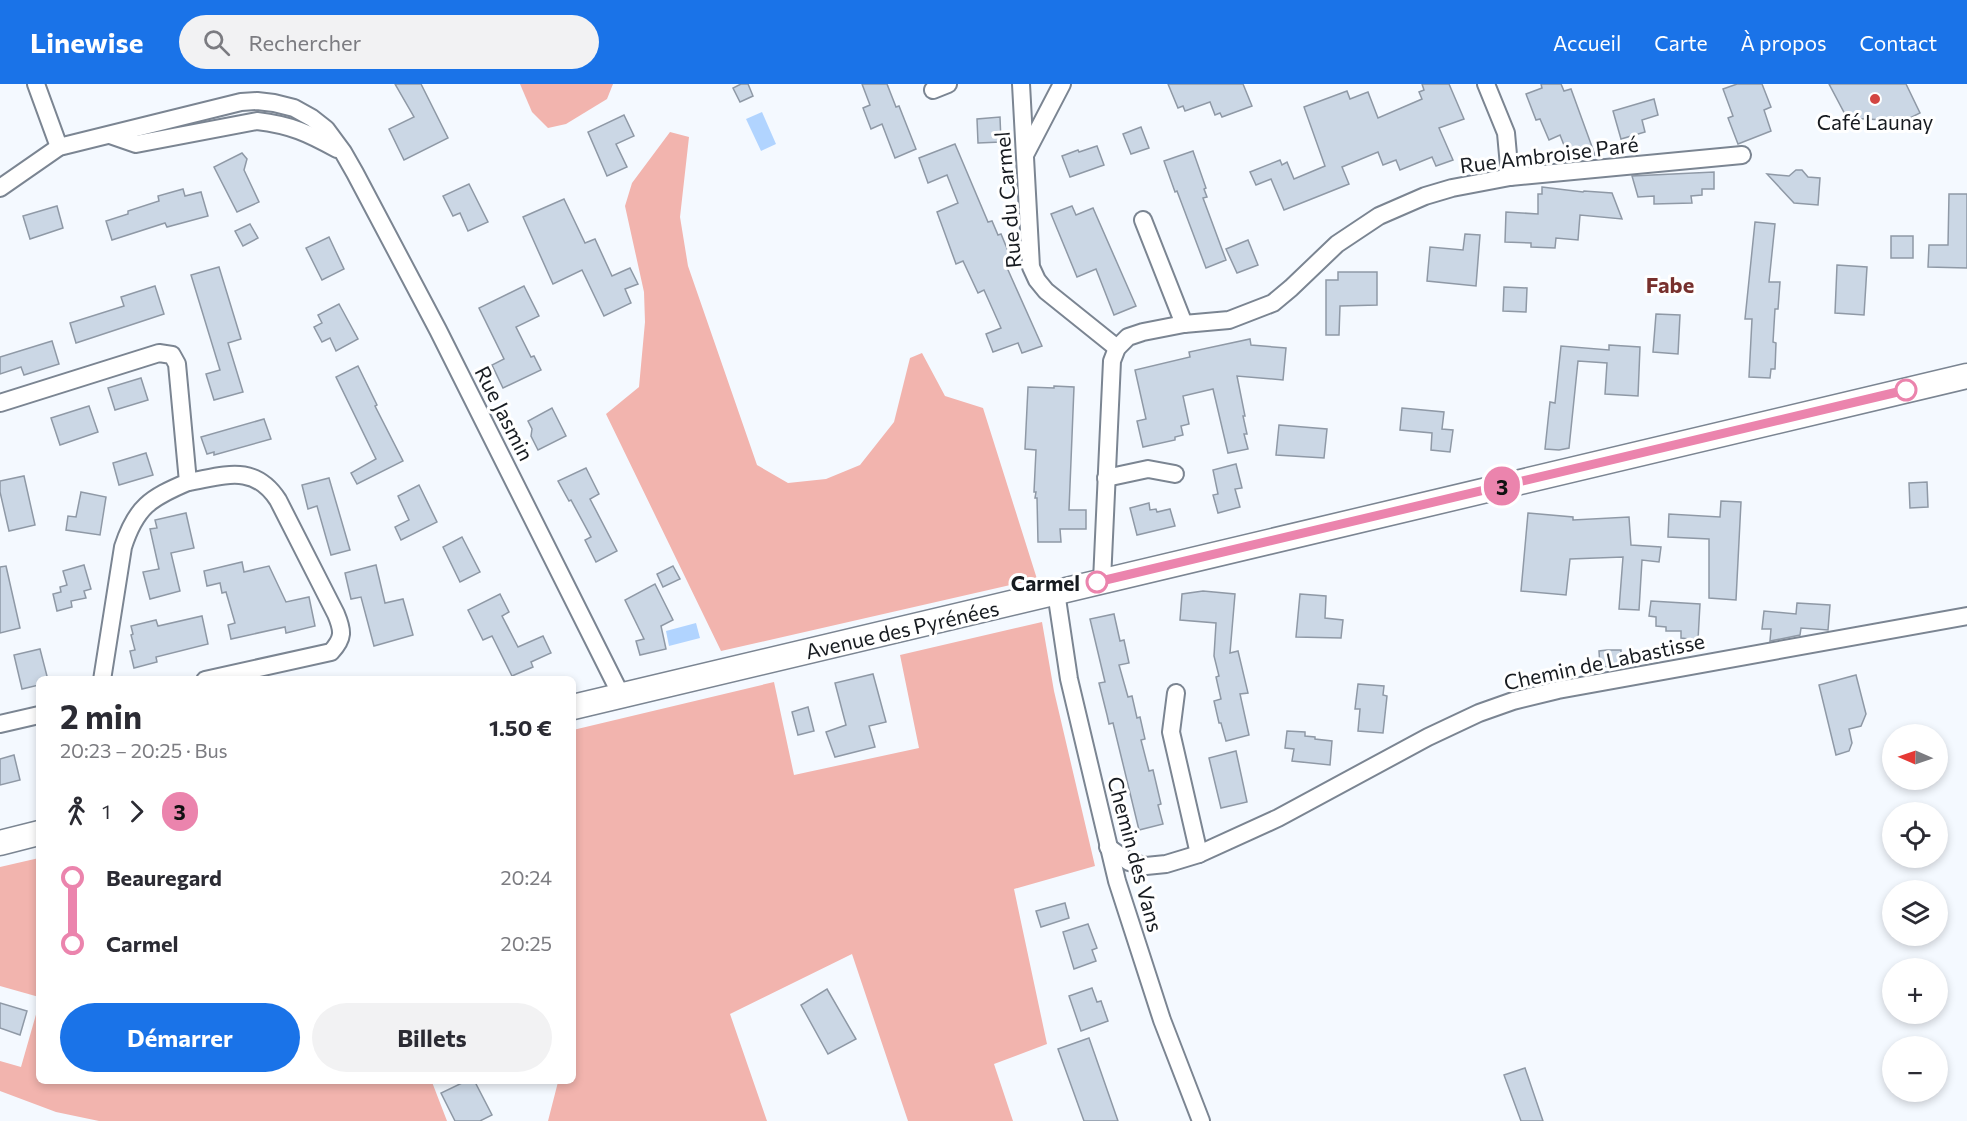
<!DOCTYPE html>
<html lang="fr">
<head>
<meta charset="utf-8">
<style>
	:root { --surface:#fff; --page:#f2f2f3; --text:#2b2b33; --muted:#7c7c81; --accent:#1a73e8 }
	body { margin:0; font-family:Commissioner,sans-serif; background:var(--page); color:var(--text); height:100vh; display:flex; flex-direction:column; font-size:22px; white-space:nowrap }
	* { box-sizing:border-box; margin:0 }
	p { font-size:20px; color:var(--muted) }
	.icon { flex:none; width:33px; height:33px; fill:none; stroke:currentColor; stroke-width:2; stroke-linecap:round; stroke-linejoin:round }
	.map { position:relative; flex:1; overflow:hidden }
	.sheet { position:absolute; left:36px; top:592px; width:540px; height:408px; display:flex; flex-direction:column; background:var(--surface); border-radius:9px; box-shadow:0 3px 9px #0003 }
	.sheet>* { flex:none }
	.badge { padding:0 12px; border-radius:20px; font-size:21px; line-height:39px }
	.needle { width:39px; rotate:272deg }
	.tools { position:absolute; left:1882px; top:640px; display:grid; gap:12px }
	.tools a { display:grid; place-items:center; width:66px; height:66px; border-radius:50%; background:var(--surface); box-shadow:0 3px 9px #0003; font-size:30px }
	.map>.badge { position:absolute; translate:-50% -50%; box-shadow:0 0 0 3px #fff }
	.legs { display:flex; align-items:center; gap:9px; height:66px; padding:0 24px; font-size:20px }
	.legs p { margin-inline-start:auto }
	.overview { display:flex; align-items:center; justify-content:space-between; height:102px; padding:0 24px }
	h1 { font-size:33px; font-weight:700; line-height:45px }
	.action { display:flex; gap:12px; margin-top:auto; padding:12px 24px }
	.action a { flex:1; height:69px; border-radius:36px; background:var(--accent); color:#fff; font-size:24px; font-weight:700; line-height:69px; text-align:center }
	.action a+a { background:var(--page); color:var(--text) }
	ul { padding:0 24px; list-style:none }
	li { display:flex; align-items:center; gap:21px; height:66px; font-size:22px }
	li i { display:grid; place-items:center; width:9px; height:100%; margin:0 8px; background:currentColor }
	li i::after { content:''; width:15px; height:15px; margin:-8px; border:4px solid; border-radius:50%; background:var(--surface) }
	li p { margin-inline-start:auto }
	li:first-child i { background:linear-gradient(#0000 50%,currentColor 0) }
	li:last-child i { background:linear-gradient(currentColor 50%,#0000 0) }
	header { display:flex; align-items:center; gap:36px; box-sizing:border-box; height:84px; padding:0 30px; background:var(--accent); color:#fff }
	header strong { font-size:28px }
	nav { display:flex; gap:33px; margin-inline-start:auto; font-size:21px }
	.search { width:420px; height:54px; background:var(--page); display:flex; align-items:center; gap:15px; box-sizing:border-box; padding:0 21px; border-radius:33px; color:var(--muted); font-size:22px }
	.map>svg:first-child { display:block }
</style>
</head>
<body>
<header>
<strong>Linewise</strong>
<div class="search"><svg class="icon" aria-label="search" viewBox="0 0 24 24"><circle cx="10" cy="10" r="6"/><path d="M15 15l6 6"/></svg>Rechercher</div>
<nav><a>Accueil</a><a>Carte</a><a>À propos</a><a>Contact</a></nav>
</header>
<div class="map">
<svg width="1967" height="1037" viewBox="0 0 1967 1037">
	<rect width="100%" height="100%" fill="#f4f9ff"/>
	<g fill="#f2b4ae">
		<path d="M520 0H613L607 15 566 40 548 44 532 28Z"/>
		<path d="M670 48 689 53 680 133 688 182 757 381 788 399 826 395 860 381 894 338 910 274 922 269 945 312 983 324 1037 495 721 567 606 330 639 303 645 238 644 208 625 122 632 99Z"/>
		<path d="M1042 538 1054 607 1095 782 1014 805 1047 960 994 980 1013 1037H908L852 870 730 930 767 1037H548L558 998H573V646L774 598 794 691 919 664 900 571Z"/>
		<path d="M39 774V913L0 902V783Z"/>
		<path d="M39 920V998H432L447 1037H99L56 1028 0 1007V977L21 983Z"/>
	</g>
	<g fill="#b1d4ff">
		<path d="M762 28 776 60 761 67 746 35Z"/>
		<path d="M696 539 700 554 669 562 666 547Z"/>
	</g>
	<g fill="#cbd7e5" stroke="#8f99a6" stroke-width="1.5">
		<path d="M395 0H421L448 54 404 76 389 45 414 33Z"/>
		<path d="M741 0H748L753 12 740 18 733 4Z"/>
		<path d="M862 0H887L896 23 899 22 916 65 895 74 882 40 871 45 863 24 870 21Z"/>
		<path d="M1168 0H1243L1252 22 1222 33 1220 29 1215 31 1210 18 1185 27 1183 22 1178 24Z"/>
		<path d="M1422 0H1449L1464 35 1439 44 1453 76 1436 82 1432 73 1400 86 1396 76 1383 81 1378 68 1342 83 1349 100 1284 126 1271 95 1256 101 1250 88 1280 76 1282 81 1287 78 1294 95 1325 82 1304 23 1347 7 1350 15 1368 8 1378 34 1422 15 1419 8 1424 6Z"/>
		<path d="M1541 0H1561L1564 7 1571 5 1595 71 1569 74 1560 51 1549 56 1540 35 1536 36 1526 10 1542 4Z"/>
		<path d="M1737 0H1762L1771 23 1764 26 1771 47 1738 60 1728 34 1733 32 1723 5Z"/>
		<path d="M1829 0H1906L1920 29 1904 37 1847 34Z"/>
		<path d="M1654 15 1658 31 1642 36 1645 48 1621 55 1613 27Z"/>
		<path d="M624 31 634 52 616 60 627 83 607 92 588 48Z"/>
		<path d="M1000 33 1001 58 978 59 977 35Z"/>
		<path d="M1141 43 1149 64 1131 70 1123 50Z"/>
		<path d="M955 60 988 138 992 137 998 151 1001 150 1011 174 1004 177 1042 262 1022 269 1018 259 993 268 986 250 1001 244 984 206 978 209 963 177 956 180 937 128 958 119 947 91 928 99 919 74Z"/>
		<path d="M1097 62 1104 81 1070 93 1062 72 1078 66 1079 68Z"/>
		<path d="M1193 67 1206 104 1204 105 1207 113 1203 114 1226 176 1206 184 1177 107 1175 108 1164 77Z"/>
		<path d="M242 69 247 75 244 86 259 118 237 128 214 83Z"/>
		<path d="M1796 86H1802L1808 93 1820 94 1818 121 1794 119 1767 90 1789 92Z"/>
		<path d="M1714 88V105H1702V111L1691 112 1692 119 1654 120V112L1638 113 1632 92Z"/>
		<path d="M469 100 488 138 468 147 460 129 453 132 443 112Z"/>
		<path d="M1542 103 1583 108 1584 107 1612 109 1622 135 1580 131 1578 156 1556 154 1555 164 1531 163V159L1505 158 1506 128 1538 130V110H1542Z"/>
		<path d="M183 105 185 112 201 108 208 132 167 143 165 139 112 156 106 137 128 130V127L159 117 158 112Z"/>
		<path d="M1949 110H1967V184L1928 183 1929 161H1948Z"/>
		<path d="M564 115 585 159 595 155 612 192 630 184 638 200 625 205 631 219 604 232 582 186 553 200 523 133Z"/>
		<path d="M57 122 63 144 30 155 23 132Z"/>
		<path d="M1072 122 1076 131 1093 124 1136 222 1114 231 1096 185 1077 193 1051 130Z"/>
		<path d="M1755 138 1775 140 1769 198H1780L1778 225H1775L1773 258 1776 259 1775 285H1771L1770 294 1749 293 1752 235H1745Z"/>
		<path d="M250 140 258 154 243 162 235 147Z"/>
		<path d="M1465 150 1480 151 1476 202 1427 197 1430 163 1463 166Z"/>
		<rect x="1891" y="152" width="22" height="22"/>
		<path d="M329 153 344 185 322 196 306 164Z"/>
		<path d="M1248 156 1258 181 1237 189 1226 165Z"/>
		<path d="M1837 181 1867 183 1864 231 1835 229Z"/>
		<path d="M219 183 241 255 228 259 243 308 214 316 206 290 220 286 191 191Z"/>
		<path d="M1338 188H1377V221L1340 222 1339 251H1326V196H1338Z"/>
		<path d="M155 202 164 230 76 259 70 239 124 222 121 213Z"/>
		<path d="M524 202 539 232 516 243 531 273 534 272 541 286 503 304 492 281 504 275 479 224Z"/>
		<path d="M1504 203 1527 204 1526 228 1503 227Z"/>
		<path d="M339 220 358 255 336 267 330 254 322 258 314 243 322 239 318 231Z"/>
		<path d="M1656 230 1680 231 1678 270 1653 268Z"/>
		<path d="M1250 255 1251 261 1286 264 1283 296 1237 292 1245 332H1243L1247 350H1244L1248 365 1228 369 1213 305 1183 312 1189 340 1181 342 1183 351 1175 353V356L1143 363 1137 337 1146 335 1135 286 1190 273 1189 268Z"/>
		<path d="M52 257 59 280 24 291 21 283 0 290V273Z"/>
		<path d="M1609 261 1640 263 1638 312 1605 310 1607 279 1578 277 1569 364 1559 366 1545 365 1550 318 1555 319 1561 262 1609 266Z"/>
		<path d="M358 282 377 321 375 322 403 377 357 400 351 389 376 375 336 293Z"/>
		<path d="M141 294 148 316 115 326 108 304Z"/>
		<path d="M1054 302 1074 303 1069 426H1086V445H1060L1061 458H1038L1037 414H1035L1036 408H1034L1036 366 1025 365 1028 303 1054 304Z"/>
		<path d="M89 322 98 348 60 361 51 334Z"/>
		<path d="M552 324 566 352 538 366 531 352 532 345 528 337Z"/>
		<path d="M1402 324 1444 328 1442 345 1453 346 1450 368 1431 366 1432 349 1400 346Z"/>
		<path d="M264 335 271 355 214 371V368L207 370 201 353Z"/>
		<path d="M1279 341 1327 345 1324 374 1276 371Z"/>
		<path d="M146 369 153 391 119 401 113 379Z"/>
		<path d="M1236 380 1242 404 1235 405 1240 423 1218 429 1213 411 1218 410 1213 386Z"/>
		<path d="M586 384 599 410 590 415 617 467 596 478 585 456 591 453 571 416 569 417 558 397Z"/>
		<path d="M24 392 35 441 9 447 0 408V397Z"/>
		<path d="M329 394 350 466 331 471 317 422 308 425 302 401Z"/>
		<path d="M1927 398 1928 423 1910 424 1909 399Z"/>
		<path d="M419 401 437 438 401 456 395 443 409 436 398 412Z"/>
		<path d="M81 408 106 413 100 451 66 446 68 432 76 433Z"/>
		<path d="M1721 417 1741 418 1736 516 1709 514V455L1668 453 1669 430 1720 433Z"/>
		<path d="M1149 419 1150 426 1156 425 1157 428 1170 425 1175 442 1137 451 1130 424Z"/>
		<path d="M186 429 194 464 171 469 180 507 150 515 143 488 159 485 150 445 157 444 155 436Z"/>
		<path d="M1528 429 1573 433V436L1629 433 1631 461 1661 463 1659 478 1642 476 1639 526 1619 525 1623 473 1570 475 1566 511 1521 507Z"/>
		<path d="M462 453 480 488 460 498 443 463Z"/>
		<path d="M242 478 244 488 269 482 286 518 309 513 315 542 286 549 285 543 231 555 228 541 235 539 226 508 222 509 220 499 207 502 204 487Z"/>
		<path d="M84 481 91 505 84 507 86 514 71 517 72 523 57 527 53 510 61 508 60 503 67 501 63 487Z"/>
		<path d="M376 481 385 519 403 515 413 551 374 562 361 513 351 515 345 489Z"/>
		<path d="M6 482 20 544 0 549V483Z"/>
		<path d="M673 482 680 495 663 503 657 490Z"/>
		<path d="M655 500 673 536 661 542 666 565 640 571 636 557 644 555 625 516Z"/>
		<path d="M1203 507 1235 510 1230 569 1238 567 1248 609 1240 610 1249 651 1226 657 1221 639H1219L1214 617 1221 615 1216 593 1219 592 1214 572 1216 539 1180 536 1182 510Z"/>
		<path d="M500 510 509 528 502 532 518 563 543 552 551 569 531 578 533 583 512 592 492 552 483 556 468 526Z"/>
		<path d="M1300 510 1326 512 1325 534 1343 536 1341 554 1296 553Z"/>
		<path d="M1651 517 1700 520 1698 556 1681 554V547H1666V543L1656 542V533L1649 532Z"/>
		<path d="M1797 519 1830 521 1828 546 1801 544 1800 551 1770 557 1771 545H1762L1764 527 1796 530Z"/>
		<path d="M1114 530 1120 557 1124 556 1129 579 1119 581 1128 613 1132 612 1137 634 1140 633 1145 655 1141 656 1149 687 1153 686 1161 720 1158 721 1163 740 1139 746 1113 639 1109 640 1107 631 1099 599 1105 598 1090 535Z"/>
		<path d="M202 532 208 560 156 573 157 578 134 584 130 567 135 566 131 551 133 550 131 542 156 536 158 542Z"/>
		<path d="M40 565 48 596H39V601L22 605 14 571Z"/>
		<path d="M1607 566H1621V582L1600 583 1599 567Z"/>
		<path d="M873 590 886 638 869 642 875 663 835 673 826 648 846 641 835 599Z"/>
		<path d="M1856 591 1866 630 1861 642 1849 645 1852 659 1849 667 1836 671 1819 601Z"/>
		<path d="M1358 600 1384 602 1383 611 1387 612 1383 649 1358 647 1360 625H1355Z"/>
		<path d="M808 623 814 647 798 651 792 628Z"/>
		<path d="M1287 647 1305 648V652L1315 653V655L1332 657 1330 681 1292 677 1294 665 1285 664Z"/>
		<path d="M1236 667 1247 718 1221 724 1209 674Z"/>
		<path d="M14 671 20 696 0 701V675Z"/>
		<path d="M1065 819 1069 834 1041 843 1036 827Z"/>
		<path d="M1088 840 1097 864 1092 866 1096 877 1074 885 1063 848Z"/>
		<path d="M1092 904 1097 918 1101 917 1108 937 1081 947 1069 912Z"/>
		<path d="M827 905 856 955 828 970 801 921Z"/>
		<path d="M0 919 27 927 20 951 0 944Z"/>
		<path d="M1089 954 1118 1037H1084L1058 965Z"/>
		<path d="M1525 984 1543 1037H1521L1504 991Z"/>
		<path d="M464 998H475L492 1031 480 1037H455L441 1009Z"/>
	</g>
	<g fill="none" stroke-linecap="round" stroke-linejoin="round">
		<defs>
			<g id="street">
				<path d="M36 0 59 63"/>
				<path d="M1021 0 1031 183 1037 196 1046 207 1117 264"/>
				<path d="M1486 0 1506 49 1510 93"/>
				<path d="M933 6 948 0"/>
				<path d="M110 51 136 60 257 37C291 41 308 49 337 65"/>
				<path d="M1025 71 1062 0"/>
				<path d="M0 104 59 63 241 18 257 17 274 19 294 24 312 34 326 45 343 68 355 89 438 246 621 611"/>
				<path d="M1143 136 1184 240"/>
				<path d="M0 319 159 269 172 271 177 280 188 398C150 414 136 423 123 463L102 596"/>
				<path d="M1106 394 1148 385 1175 390"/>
				<path d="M188 398C224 392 254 379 278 416L336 530C343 547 344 554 331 568L205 596"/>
				<path d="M1102 497 1112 277 1117 264 1128 253 1143 248 1184 240 1229 236 1273 219 1291 204 1337 160 1379 132 1425 112 1452 104 1510 93 1742 71"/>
				<path d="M1056 508 1069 595 1117 797 1162 936 1201 1037"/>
				<path d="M1176 609 1171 648 1199 770"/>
				<path d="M0 640 39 631"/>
				<path d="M1108 763 1129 778 1146 782 1166 780 1199 770 1278 734 1428 653 1479 629 1513 617 1558 606 1967 532"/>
			</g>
			<g id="secondary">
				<path d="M573 623 1967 292"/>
				<path d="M0 759 39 749"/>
			</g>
		</defs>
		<use href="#street" stroke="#7b8592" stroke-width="20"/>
		<use href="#secondary" stroke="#7b8592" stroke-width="27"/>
		<use href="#street" stroke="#fff" stroke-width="16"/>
		<use href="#secondary" stroke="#fff" stroke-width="24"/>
	</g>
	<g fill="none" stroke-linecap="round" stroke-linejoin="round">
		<defs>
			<path id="line-1" d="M1097 498 1906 306"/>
		</defs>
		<use href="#line-1" stroke="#fff" stroke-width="14"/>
		<use href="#line-1" stroke="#eb84ad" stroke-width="9"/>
	</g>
	<circle fill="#d34542" stroke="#fff" stroke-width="2" cx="1875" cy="15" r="6"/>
	<g fill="#fff" stroke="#eb84ad" stroke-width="3">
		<circle cx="1906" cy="306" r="10"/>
		<circle cx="1097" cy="498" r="10"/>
	</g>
	<g text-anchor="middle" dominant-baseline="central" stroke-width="6" stroke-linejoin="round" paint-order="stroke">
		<g font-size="21" fill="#171b20" stroke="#fff">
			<text x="1875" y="37">Café Launay</text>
		</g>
		<g font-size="21" fill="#171b20" stroke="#fff">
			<text transform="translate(1549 70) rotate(-7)">Rue Ambroise Paré</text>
			<text transform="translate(1007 116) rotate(-95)">Rue du Carmel</text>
			<text transform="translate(505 329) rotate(63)">Rue Jasmin</text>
			<text transform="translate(902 545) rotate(-13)">Avenue des Pyrénées</text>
			<text transform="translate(1604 577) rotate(-12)">Chemin de Labastisse</text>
			<text transform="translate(1136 770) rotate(75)">Chemin des Vans</text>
		</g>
		<g font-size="21" font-weight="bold" fill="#171b20" stroke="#fff" text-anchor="end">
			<text x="1080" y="498">Carmel</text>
		</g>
		<g font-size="22" font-weight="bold" fill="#77302d" stroke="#fff">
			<text x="1670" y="200">Fabe</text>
		</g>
	</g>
</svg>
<div class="tools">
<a><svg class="needle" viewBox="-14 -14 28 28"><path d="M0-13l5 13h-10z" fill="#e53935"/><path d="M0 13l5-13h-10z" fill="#7c7c81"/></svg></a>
<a><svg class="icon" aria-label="locate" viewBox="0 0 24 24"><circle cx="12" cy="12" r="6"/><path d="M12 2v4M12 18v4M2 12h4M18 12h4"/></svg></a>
<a><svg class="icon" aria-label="layers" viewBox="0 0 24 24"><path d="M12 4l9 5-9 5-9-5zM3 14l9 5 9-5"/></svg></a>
<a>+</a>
<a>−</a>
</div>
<b class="badge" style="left:1502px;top:402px;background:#eb84ad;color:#111">3</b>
<section class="sheet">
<div class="overview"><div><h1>2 min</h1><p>20:23 – 20:25 · Bus</p></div><b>1.50 €</b></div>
<div class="legs"><svg class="icon" aria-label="walk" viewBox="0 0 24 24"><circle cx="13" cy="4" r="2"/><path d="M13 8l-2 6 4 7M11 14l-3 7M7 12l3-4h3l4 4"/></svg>1<svg class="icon" aria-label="forward" viewBox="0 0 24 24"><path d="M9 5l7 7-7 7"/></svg><b class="badge" style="background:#eb84ad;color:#111">3</b></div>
<ul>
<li><i style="color:#eb84ad"></i><b>Beauregard</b><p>20:24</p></li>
<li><i style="color:#eb84ad"></i><b>Carmel</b><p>20:25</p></li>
</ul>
<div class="action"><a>Démarrer</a><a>Billets</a></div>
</section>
</div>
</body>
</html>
